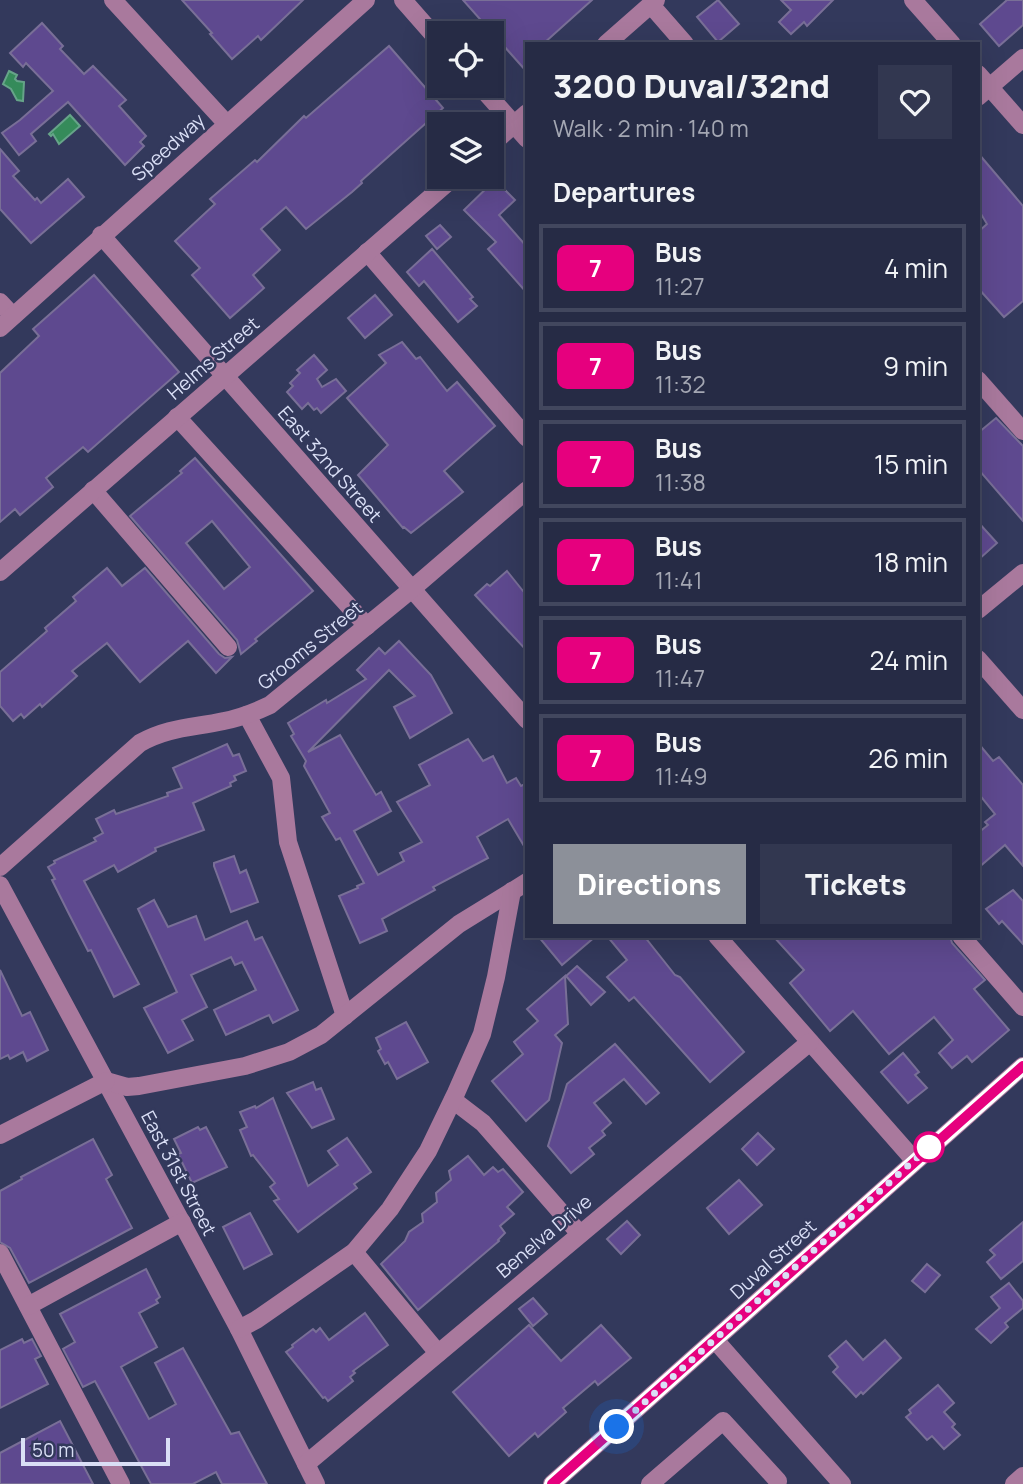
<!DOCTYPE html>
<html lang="en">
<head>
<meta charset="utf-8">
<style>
	:root { --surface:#262b45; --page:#323750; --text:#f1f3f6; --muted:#a4a7b3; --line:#42475e; --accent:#8c9099 }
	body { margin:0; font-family:Manrope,sans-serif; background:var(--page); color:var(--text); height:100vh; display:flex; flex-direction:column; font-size:26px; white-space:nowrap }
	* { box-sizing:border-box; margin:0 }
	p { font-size:23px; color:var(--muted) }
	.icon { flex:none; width:38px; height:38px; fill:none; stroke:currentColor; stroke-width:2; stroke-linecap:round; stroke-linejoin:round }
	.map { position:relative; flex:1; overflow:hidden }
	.details { position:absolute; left:525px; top:42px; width:455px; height:896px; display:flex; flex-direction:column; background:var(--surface); border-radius:0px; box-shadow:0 7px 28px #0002,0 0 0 2px var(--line) }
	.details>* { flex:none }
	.badge { padding:0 14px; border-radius:10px; font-size:24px; line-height:46px }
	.fabs { position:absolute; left:427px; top:21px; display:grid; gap:14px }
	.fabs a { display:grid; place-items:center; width:77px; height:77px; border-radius:0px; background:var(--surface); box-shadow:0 7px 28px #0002,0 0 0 2px var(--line); font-size:35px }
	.scale { position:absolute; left:21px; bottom:18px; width:149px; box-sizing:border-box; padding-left:7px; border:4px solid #dadff6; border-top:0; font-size:19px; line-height:24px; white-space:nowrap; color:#dadff6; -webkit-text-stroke:5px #33395c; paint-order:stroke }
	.you { position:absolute; width:35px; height:35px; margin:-18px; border:5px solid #fff; border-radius:50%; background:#1a73e8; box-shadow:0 0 0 10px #1a73e833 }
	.map>.badge { position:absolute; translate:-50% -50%; box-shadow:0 0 0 4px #fff }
	h2 { padding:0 28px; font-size:26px; line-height:63px }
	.round { display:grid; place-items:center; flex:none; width:74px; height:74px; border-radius:0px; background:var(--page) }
	.overview { display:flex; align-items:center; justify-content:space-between; height:119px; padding:0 28px }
	h1 { font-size:33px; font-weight:800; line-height:52px }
	.button { display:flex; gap:14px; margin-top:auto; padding:14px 28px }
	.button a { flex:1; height:80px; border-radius:0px; background:var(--accent); color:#fff; font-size:28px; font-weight:800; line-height:80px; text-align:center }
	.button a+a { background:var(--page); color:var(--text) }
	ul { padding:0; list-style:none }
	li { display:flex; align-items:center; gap:21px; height:88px; margin:0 14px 10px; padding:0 14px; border:4px solid var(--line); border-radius:0px }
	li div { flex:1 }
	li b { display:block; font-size:26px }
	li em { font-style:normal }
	li .badge { min-width:77px; font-weight:700; text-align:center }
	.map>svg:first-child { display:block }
</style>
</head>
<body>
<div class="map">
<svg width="1023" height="1484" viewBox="0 0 1023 1484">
	<rect width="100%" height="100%" fill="#33395c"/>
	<g fill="#358b5a" stroke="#66a489" stroke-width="2">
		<path d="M9 71 17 75 15 79 17 81 24 82 23 101 17 100 11 89 3 84Z"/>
		<path d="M70 115 80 126 59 144 53 134 51 136 49 134Z"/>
	</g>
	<g fill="#5e498f" stroke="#796f97" stroke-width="2" fill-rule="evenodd">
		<path d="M182 0H303L261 40 258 36 232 59 210 34 212 33Z"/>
		<path d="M463 0H592L543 44H527V72Z"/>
		<path d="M718 0 739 24 718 42 697 17Z"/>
		<path d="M781 0H833L807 26 804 22 791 34 779 22 791 10Z"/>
		<path d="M1007 0H1023V25L999 46 980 24Z"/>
		<path d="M42 23 63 46 60 49 84 74 93 66 126 100 119 106 146 136 140 142 144 146 125 165 68 102 31 134 36 141 19 155 2 133 20 120 53 91 26 63 23 67 10 53Z"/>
		<path d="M389 46 443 108 361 181 362 183 352 192 306 229 286 207 261 229 280 250 253 275 264 288 230 318 192 275 200 268 175 241 215 204 210 199 255 160 257 162 304 116 306 118Z"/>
		<path d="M0 149 19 171 13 176 35 200 37 198 41 203 68 179 84 197 31 243 0 209Z"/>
		<path d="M978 153 1023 206V301L1004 317 978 288V232L987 224 978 209Z"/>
		<path d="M495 180 515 200 499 215 527 247V293L488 249 496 242 464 210Z"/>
		<path d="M440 225 451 237 437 249 426 236Z"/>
		<path d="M432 249 473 297 470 299 477 306 458 322 424 281 419 286 407 272Z"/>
		<path d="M94 275 179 372 88 452 83 447 46 478 53 487 20 515 15 509 0 522V373L39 336 33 329Z"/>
		<path d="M375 295 392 315 365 338 348 318Z"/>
		<path d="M402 342 416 359 420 357 447 391 457 382 495 426 444 471 463 492 411 533 404 527 403 528 358 475 388 445 347 398 386 363 379 355Z"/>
		<path d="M314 355 327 370 317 379 322 387 336 379 346 391 321 413 317 408 314 410 308 403 302 409 287 392 293 386 290 383 300 373 297 370Z"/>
		<path d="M996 418 1023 446V521L978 469V433Z"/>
		<path d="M195 458 313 591 255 639 257 641 241 654 237 640 130 516 182 473 180 471ZM212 521 250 567 224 589 186 543Z"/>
		<path d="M978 522 997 543 978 560Z"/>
		<path d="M107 568 122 586 145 568 219 654 225 658 232 657 216 673 188 641 140 682 107 643 72 671 77 676 42 707 40 704 24 718 21 714 13 721 0 706V672L47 631 45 628 76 601 73 597Z"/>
		<path d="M507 571 527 596V651L475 595 487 584 490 586Z"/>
		<path d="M399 641 431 675 452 713 410 738 394 707 415 696 389 670 308 752 340 735 376 795 381 792 391 811 354 831 378 875 404 861 400 853 422 842 397 802 430 785 419 765 468 739 483 761 493 756 507 783 516 778 521 786 527 783V851L508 819 477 837 488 858 433 887 435 890 382 919 387 931 360 943 339 896 358 888 357 886 364 883 340 838 336 840 322 817 330 813 304 766 306 761 291 736 294 734 288 723 326 700 327 703 366 679 357 670 379 648 385 654Z"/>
		<path d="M978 743 993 761 999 757 1023 785V866L1005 845 978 868V833L988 825 985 822 995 814 978 793Z"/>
		<path d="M227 744 233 756 239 754 246 771 234 776 236 780 230 783 231 786 193 803 204 830 155 848 156 851 118 872 114 865 84 881 139 984 114 997 91 950 88 951 68 912 52 880 55 879 48 867 55 863 54 861 96 841 94 838 103 833 96 819 114 810 116 814 168 796 167 793 182 788 173 768Z"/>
		<path d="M234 856 240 873 246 870 258 902 231 912 214 866V863Z"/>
		<path d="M1013 890 1023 901V944L1002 921 999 924 986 909Z"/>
		<path d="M154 900 168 927 196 916 205 940 247 921 255 940 262 937 298 1010 273 1023 269 1015 226 1035 214 1010 256 990 242 962 235 965 231 957 191 975 207 1007 182 1020 193 1040 168 1053 144 1008 177 992 138 909Z"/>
		<path d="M538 936H596L562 965Z"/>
		<path d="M607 936H644L675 975 680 977 744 1052 710 1082 634 997 629 1001 607 977 627 960Z"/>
		<path d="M773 936H950L952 943 985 980 974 989 1009 1030 972 1062 967 1056 952 1068 939 1053 953 1040 934 1017 889 1054 853 1011 830 1031 790 983 804 970Z"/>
		<path d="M577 966 605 992 591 1005 566 976Z"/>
		<path d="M0 970 22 1016 30 1012 48 1050 27 1061 23 1052 10 1059 8 1055 0 1059Z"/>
		<path d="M565 976 568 1024 555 1035 562 1043 549 1100 526 1121 492 1081 523 1054 514 1042 538 1021 527 1009Z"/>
		<path d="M406 1022 428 1062 397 1079 388 1062 385 1064 378 1051 381 1049 376 1038Z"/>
		<path d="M615 1044 659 1093 646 1104 624 1079 594 1103 611 1123 602 1131 605 1135 589 1148 594 1154 571 1173 548 1146 567 1084Z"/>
		<path d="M903 1053 919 1072 915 1075 927 1088 908 1103 881 1072Z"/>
		<path d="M313 1082 316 1090 321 1088 334 1119 312 1128 287 1093Z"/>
		<path d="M273 1098 308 1186 338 1165 328 1151 347 1138 371 1172 354 1184 357 1188 298 1232 274 1201 279 1199 270 1187 275 1183 253 1155 251 1156 240 1130 247 1127 240 1112 255 1106 256 1108Z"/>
		<path d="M198 1127 200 1130 206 1127 227 1167 192 1183 178 1154 181 1153 174 1139Z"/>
		<path d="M758 1133 774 1149 757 1165 742 1149Z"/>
		<path d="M93 1139 112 1175 106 1179 132 1228 29 1283 10 1248 0 1242V1191L22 1179 21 1177Z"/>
		<path d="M468 1156 484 1175 493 1167 498 1172 503 1169 523 1192 507 1207 514 1214 500 1226 505 1233 498 1240 499 1241 418 1310 381 1264 405 1241 409 1232 423 1222 422 1214 437 1202 436 1193 451 1180 449 1171Z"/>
		<path d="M739 1180 762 1205 729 1234 707 1208Z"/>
		<path d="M250 1213 272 1254 244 1269 223 1227Z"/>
		<path d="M627 1221 640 1235 621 1254 607 1239Z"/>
		<path d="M1023 1222V1261L1001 1279 987 1262 995 1255 990 1250Z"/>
		<path d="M927 1264 940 1275 925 1292 912 1281Z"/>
		<path d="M146 1269 160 1297 156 1300 158 1303 139 1313 157 1347 121 1367 149 1419 176 1404 155 1363 183 1348 231 1434 239 1432 267 1484H222L216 1472 193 1484H151L95 1381 83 1387 63 1349 75 1342 60 1314Z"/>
		<path d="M1009 1283 1023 1301V1308L1005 1323 1008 1327 991 1343 976 1329 1000 1308 991 1297Z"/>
		<path d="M533 1298 547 1314 533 1326 519 1309Z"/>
		<path d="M365 1313 388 1345 353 1371 355 1373 350 1377 353 1381 328 1401 325 1397 323 1398 286 1352 293 1347 292 1345 313 1329 316 1332 320 1328 329 1340Z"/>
		<path d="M529 1325 561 1361 601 1325 631 1358 598 1385 595 1381 563 1408 566 1412 538 1437 535 1433 509 1456 453 1392Z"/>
		<path d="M22 1339 24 1343 32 1339 41 1356 35 1359 48 1384 0 1408V1350Z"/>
		<path d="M885 1340 901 1358 863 1394 861 1392 856 1397 833 1372 838 1367 829 1356 846 1341 863 1360Z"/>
		<path d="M938 1385 954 1403 944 1412 955 1424 952 1427 960 1435 944 1449 932 1436 927 1440 906 1417 911 1413 909 1410Z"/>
		<path d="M60 1421 93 1484H0V1453Z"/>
	</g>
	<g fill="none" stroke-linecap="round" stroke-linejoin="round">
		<g stroke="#a9799d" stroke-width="18">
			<path d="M113 0 226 123"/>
			<path d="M403 0 439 41"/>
			<path d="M913 0 952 44"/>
			<path d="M651 5 685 44"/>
			<path d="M606 44 656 0"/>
			<path d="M978 74 1023 125"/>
			<path d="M480 86 527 139"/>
			<path d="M978 97 1023 58"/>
			<path d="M492 144 527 113"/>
			<path d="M101 235 527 720"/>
			<path d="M367 252 527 438"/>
			<path d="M0 302 13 316"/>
			<path d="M0 328 366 0"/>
			<path d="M978 380 1023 431"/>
			<path d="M177 417 367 626"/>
			<path d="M93 490 228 647"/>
			<path d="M0 572 454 177"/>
			<path d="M978 610 1023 573"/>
			<path d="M978 659 1023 710"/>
			<path d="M247 715 281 778 288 842 345 1016"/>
			<path d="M0 867 140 743C169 727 192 728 224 721 240 718 255 712 270 705L412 589 527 490"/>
			<path d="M0 885 239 1329 316 1484"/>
			<path d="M717 936 914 1160"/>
			<path d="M961 936 1023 1007"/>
			<path d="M106 1081 127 1087 139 1086 245 1066 289 1052 321 1035 459 924 527 882"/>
			<path d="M453 1100 483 1123 580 1234"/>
			<path d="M0 1135 106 1081"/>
			<path d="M354 1252 438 1353"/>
			<path d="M0 1253 121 1484"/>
			<path d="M28 1306 182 1222"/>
			<path d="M239 1329 256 1320 354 1252 390 1209 428 1151 456 1093 482 1034 496 977 512 891"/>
			<path d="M715 1340 842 1484"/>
			<path d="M306 1464 810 1042"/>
			<path d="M552 1484 1023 1066"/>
			<path d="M650 1484 723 1421 778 1481"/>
			<path d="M1014 1484 1023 1476"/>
		</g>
	</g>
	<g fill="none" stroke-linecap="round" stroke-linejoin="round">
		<defs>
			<path id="line" d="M552 1484 1023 1066"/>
		</defs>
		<use href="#line" stroke="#fff" stroke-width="16"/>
		<use href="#line" stroke="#e6007e" stroke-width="10"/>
		<path stroke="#dadff6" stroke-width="7" stroke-dasharray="0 12.6" d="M617 1427 929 1147"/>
	</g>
	<circle fill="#fff" stroke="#e6007e" stroke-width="3.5" cx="929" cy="1147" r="14"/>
	<g text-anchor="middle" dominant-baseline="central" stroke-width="5" stroke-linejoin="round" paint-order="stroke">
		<g font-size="19" fill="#dadff6" stroke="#33395c">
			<text transform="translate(168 147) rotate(-42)">Speedway</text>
			<text transform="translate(213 358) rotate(-41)">Helms Street</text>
			<text transform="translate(330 464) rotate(49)">East 32nd Street</text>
			<text transform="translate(310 645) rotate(-39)">Grooms Street</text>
			<text transform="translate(179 1173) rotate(62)">East 31st Street</text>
			<text transform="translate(544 1236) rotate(-40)">Benelva Drive</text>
			<text transform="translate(773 1259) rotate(-42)">Duval Street</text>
		</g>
	</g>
</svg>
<div class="fabs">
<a><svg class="icon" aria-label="locate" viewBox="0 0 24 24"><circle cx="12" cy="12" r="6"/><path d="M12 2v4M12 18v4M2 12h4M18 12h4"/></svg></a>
<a><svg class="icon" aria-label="layers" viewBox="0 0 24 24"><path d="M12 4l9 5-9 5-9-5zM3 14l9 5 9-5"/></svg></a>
</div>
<div class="scale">50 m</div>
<div class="you" style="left:617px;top:1427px"></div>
<section class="details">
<div class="overview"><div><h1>3200 Duval/32nd</h1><p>Walk · 2 min · 140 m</p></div><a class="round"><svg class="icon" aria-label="heart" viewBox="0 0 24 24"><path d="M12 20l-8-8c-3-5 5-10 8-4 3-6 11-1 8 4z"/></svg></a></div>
<h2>Departures</h2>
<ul>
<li><span class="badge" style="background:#e6007e;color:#fff">7</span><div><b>Bus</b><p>11:27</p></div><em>4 min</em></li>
<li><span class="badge" style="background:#e6007e;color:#fff">7</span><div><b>Bus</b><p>11:32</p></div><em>9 min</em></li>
<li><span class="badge" style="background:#e6007e;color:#fff">7</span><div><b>Bus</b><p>11:38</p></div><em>15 min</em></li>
<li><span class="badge" style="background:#e6007e;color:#fff">7</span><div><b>Bus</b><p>11:41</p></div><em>18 min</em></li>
<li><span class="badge" style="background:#e6007e;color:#fff">7</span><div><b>Bus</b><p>11:47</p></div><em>24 min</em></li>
<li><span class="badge" style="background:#e6007e;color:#fff">7</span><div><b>Bus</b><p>11:49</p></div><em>26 min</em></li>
</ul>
<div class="button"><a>Directions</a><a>Tickets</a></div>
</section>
</div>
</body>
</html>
